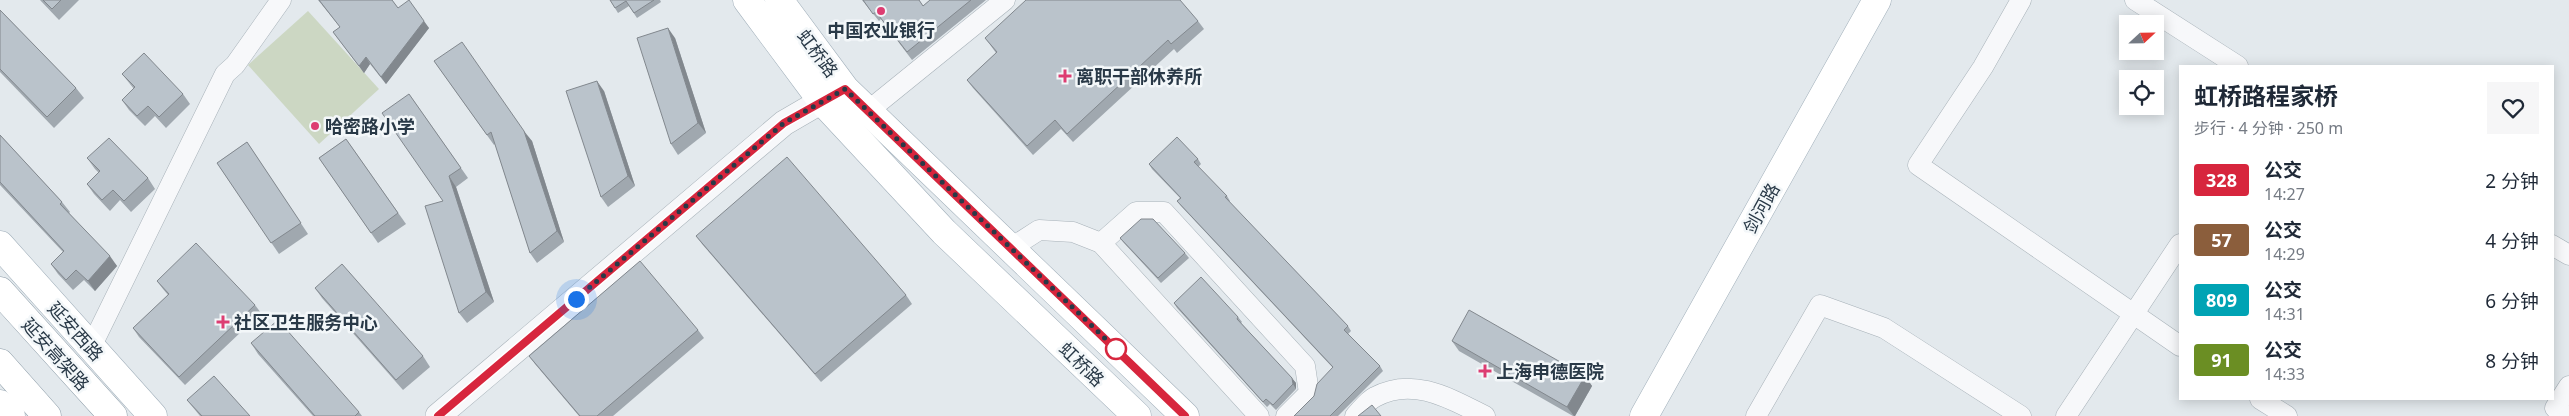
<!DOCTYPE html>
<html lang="zh">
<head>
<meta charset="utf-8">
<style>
	:root { --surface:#fff; --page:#f6f6f7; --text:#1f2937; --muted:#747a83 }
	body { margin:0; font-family:"Noto Sans","Noto Sans SC",sans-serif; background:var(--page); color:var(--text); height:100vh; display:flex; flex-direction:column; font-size:19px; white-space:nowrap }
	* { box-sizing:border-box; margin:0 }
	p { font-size:16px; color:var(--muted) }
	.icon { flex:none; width:28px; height:28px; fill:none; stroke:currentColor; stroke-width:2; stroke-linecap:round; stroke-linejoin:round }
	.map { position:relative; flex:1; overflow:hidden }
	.sheet { position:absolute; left:2179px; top:65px; width:375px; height:335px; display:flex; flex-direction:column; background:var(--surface); border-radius:0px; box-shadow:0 2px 12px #0003 }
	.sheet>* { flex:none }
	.badge { padding:0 10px; border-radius:4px; font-size:18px; line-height:32px }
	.needle { width:32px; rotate:68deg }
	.buttons { position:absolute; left:2119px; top:15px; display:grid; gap:10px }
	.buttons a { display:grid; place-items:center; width:45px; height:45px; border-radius:0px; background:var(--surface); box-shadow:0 2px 12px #0003; font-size:25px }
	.you { position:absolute; width:25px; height:25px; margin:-12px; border:4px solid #fff; border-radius:50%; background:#1a73e8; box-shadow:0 0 0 8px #1a73e833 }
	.map>.badge { position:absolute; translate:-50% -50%; box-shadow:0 0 0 2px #fff }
	.round { display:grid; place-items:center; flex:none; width:52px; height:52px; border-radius:0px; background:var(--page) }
	.summary { display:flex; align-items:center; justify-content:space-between; height:85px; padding:0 15px }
	h1 { font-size:24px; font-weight:700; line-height:38px }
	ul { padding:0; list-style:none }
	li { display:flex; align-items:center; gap:15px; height:60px; padding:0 15px }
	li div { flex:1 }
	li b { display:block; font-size:19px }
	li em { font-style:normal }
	li .badge { min-width:55px; font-weight:700; text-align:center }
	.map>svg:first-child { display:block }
</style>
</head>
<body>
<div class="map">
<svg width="2569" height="416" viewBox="0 0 2569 416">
	<rect width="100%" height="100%" fill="#e3e9ed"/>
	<path fill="#ccd7c3" d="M308 11 379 89 319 144 248 65Z"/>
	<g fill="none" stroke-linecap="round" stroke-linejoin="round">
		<defs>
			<g id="minor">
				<path d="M2021 0 1983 67 1918 165 2180 346"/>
				<path d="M2135 0 2238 66"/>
				<path d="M868 111 1005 0"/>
				<path d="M1101 243 1136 212H1164L1305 366 1309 393 1286 416"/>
				<path d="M2552 245 2569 255"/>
				<path d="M1011 248 1039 230 1073 232 1101 243 1259 416"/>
				<path d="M91 347 225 74 235 65 281 0"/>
				<path d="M2260 399 2287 416"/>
				<path d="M1355 416C1361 410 1367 401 1375 397 1413 376 1451 399 1485 416"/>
				<path d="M1756 416 1820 305 1884 328 2021 416"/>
				<path d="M2066 416 2180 244"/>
				<path d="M2567 416 2555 408 2569 386"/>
			</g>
			<path id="tertiary" d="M438 416 784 123 839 91"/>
			<g id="primary">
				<path d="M747 0 822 101 944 232 1137 416"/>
				<path d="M779 0 845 89 1185 416"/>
				<path d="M0 245 153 416"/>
				<path d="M0 404 11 416"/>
				<path d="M1644 416 1877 0"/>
			</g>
			<g id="trunk">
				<path d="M0 291 113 416"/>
				<path d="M0 363 47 416"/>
			</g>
		</defs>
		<use href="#minor" stroke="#a7b1b8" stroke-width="21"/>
		<use href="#tertiary" stroke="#a7b1b8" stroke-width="26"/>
		<use href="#primary" stroke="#a1afba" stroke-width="29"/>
		<use href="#trunk" stroke="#8999a5" stroke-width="29"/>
		<use href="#minor" stroke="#f7f8fa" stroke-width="20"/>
		<use href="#tertiary" stroke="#f7f8fa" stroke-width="25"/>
		<use href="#primary" stroke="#fff" stroke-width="28"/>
		<use href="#trunk" stroke="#fff" stroke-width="28"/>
	</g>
	<g fill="#a0a8af">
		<path d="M40 0H79L59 20Z"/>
		<path d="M318 0H392L398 8 429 28 386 84 370 64 364 73 333 32 340 27Z"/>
		<path d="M610 0H660L661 2 637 18 629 6 618 13Z"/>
		<path d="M862 0H919L923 6 930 0H986L912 60 881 19 879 21Z"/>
		<path d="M0 10 76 88 84 98 54 128 0 72Z"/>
		<path d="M1198 21 1204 29 1177 53 1174 49 1073 142 1061 129 1033 155 973 88 967 80 996 53 991 46 985 38Z"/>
		<path d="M675 38 706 133 678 155 671 144Z"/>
		<path d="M434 61 532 141 564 242 537 263 530 253 495 144 494 145Z"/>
		<path d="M122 74 183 94 190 104 166 128 155 116 145 126 129 110 122 100 134 89Z"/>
		<path d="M604 91 635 186 608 207 601 197Z"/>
		<path d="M409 94 468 178 456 187 494 302 467 323 459 313 443 201Z"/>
		<path d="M0 135 62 202 70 212 69 213 117 266 95 291 84 280 73 290 58 274 51 264 63 252 0 185Z"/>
		<path d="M346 139 406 224 378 243 319 158Z"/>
		<path d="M247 142 308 234 279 254 217 163Z"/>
		<path d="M87 158 148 178 155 189 131 212 120 200 110 211 94 194 87 184 99 173 95 169Z"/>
		<path d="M1198 159 1201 164 1198 167 1227 196 1230 201 1229 202 1348 326 1351 331 1348 334 1380 366 1383 371 1338 416H1294L1314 396 1333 368 1181 206 1177 201 1180 198 1152 169 1149 164Z"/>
		<path d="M696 236 906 295 912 304 821 382 702 244Z"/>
		<path d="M1120 238 1185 253 1189 258 1161 283 1124 243Z"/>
		<path d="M157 281 255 305 261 313 185 385 139 337 133 328 168 295 163 289Z"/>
		<path d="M315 288 423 356 430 367 403 390 322 298Z"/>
		<path d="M1174 303 1238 317 1242 322 1241 323 1296 383V389L1276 410 1270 404 1267 407 1177 308Z"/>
		<path d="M698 330 704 338 613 416H579L535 364 529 356Z"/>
		<path d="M1452 341 1585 376 1592 386 1575 416H1573L1459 351Z"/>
		<path d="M251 343 359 412 362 416H313L258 354Z"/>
		<path d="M187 400 250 416H200Z"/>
	</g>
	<g fill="#82888e">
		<path d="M424 21 429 28 386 84 381 77Z"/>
		<path d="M668 28 675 38 706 133 698 123Z"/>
		<path d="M366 57 370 64 364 73 359 66Z"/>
		<path d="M597 81 604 91 635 186 628 176Z"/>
		<path d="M524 131 532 141 564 242 557 231Z"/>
		<path d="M449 176 456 187 494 302 486 292Z"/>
		<path d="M110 256 117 266 95 291 88 281Z"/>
		<path d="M1585 376 1592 386 1575 416H1574L1567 407Z"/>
		<path d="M1292 378 1296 383V389L1293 384Z"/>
	</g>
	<g fill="#bac3cb" stroke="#82888e">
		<path d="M43 0H61L52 9Z"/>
		<path d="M319 0H392L398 8 409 0 424 21 381 77 366 57 359 66 333 32 340 27Z"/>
		<path d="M610 0H654L634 13 626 1 615 8Z"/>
		<path d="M863 0H919L923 6 930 0H971L907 52 876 12 873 14Z"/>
		<path d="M1026 0H1180L1198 21 1171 44 1168 40 1067 134 1055 120 1027 146 967 80 997 52 985 38Z"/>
		<path d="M0 10 76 88 47 117 0 69Z"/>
		<path d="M668 28 698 123 671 144 637 38Z"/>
		<path d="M462 42 524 131 557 231 530 253 491 132 487 135 434 61Z"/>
		<path d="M144 53 183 94 159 117 148 106 137 116 122 100 135 87 122 74Z"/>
		<path d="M597 81 628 176 601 197 566 91Z"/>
		<path d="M409 94 461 168 449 176 486 292 459 313 425 206 443 201 382 113Z"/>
		<path d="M0 135 62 202 60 204 110 256 88 281 76 270 66 280 51 264 64 251 0 182Z"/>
		<path d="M1177 137 1198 159 1194 162 1227 196 1225 197 1348 326 1344 330 1380 366 1330 416H1294L1314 396 1317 384 1333 367 1177 201 1181 198 1149 164Z"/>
		<path d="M109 138 148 178 124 201 113 190 102 200 87 184 100 171 87 158Z"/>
		<path d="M346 139 398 213 371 233 319 158Z"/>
		<path d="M247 142 301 223 271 243 217 163Z"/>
		<path d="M787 157 906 295 815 374 696 236Z"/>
		<path d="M1141 219H1153L1185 253 1158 278 1120 238Z"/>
		<path d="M196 243 255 305 179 377 133 328 169 294 157 281Z"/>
		<path d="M640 261 698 330 597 416H580L529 356Z"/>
		<path d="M342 264 423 356 396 380 315 288Z"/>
		<path d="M1201 277 1238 317 1237 319 1292 378 1293 384 1273 405 1266 399 1263 402 1174 303Z"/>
		<path d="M1469 310 1585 376 1567 407 1452 341Z"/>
		<path d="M278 320 359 412 355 416H315L251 343Z"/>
		<path d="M214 376 250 416H202L187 400Z"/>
		<path d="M1372 405 1381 416H1358Z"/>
	</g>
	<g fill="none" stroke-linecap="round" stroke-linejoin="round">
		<defs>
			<path id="line" d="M438 416 784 123 845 89 1185 416"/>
		</defs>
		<use href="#line" stroke="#fff" stroke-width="11"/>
		<use href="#line" stroke="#d7263d" stroke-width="8"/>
		<path stroke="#293947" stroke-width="5" stroke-dasharray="0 9" d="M576 299 784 123 845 89 1116 349"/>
	</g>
	<g fill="#dd3d72" stroke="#f3f7f9" stroke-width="2">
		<circle cx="881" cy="11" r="5"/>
		<path d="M1062.5 68.5h5v5h5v5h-5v5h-5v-5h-5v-5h5z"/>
		<circle cx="315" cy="126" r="5"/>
		<path d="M220.5 314.5h5v5h5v5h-5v5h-5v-5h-5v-5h5z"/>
		<path d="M1482.5 363.5h5v5h5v5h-5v5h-5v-5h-5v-5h5z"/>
	</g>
	<circle fill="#fff" stroke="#d7263d" stroke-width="2.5" cx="1116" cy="349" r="10"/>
	<g text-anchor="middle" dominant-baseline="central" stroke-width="5" stroke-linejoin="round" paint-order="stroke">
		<g font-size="18" font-weight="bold" fill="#293947" stroke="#f3f7f9" text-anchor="start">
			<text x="881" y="30" text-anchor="middle">中国农业银行</text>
			<text x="1076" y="76">离职干部休养所</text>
			<text x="325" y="126">哈密路小学</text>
			<text x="234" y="322">社区卫生服务中心</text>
			<text x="1496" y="371">上海申德医院</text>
		</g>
		<g font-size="18" fill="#293947" stroke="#f3f7f9">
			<text transform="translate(818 53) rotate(53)">虹桥路</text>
			<text transform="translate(1761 208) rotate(-61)">剑河路</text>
			<text transform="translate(76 331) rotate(48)">延安西路</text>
			<text transform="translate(56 354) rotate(48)">延安高架路</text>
			<text transform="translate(1082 364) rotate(44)">虹桥路</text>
		</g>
	</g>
</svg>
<div class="buttons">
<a><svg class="needle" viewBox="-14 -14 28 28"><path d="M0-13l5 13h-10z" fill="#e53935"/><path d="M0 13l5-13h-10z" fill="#747a83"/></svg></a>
<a><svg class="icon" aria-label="locate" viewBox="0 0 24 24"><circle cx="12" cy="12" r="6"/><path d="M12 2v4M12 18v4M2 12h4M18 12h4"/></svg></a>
</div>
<div class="you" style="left:576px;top:299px"></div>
<section class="sheet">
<div class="summary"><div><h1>虹桥路程家桥</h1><p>步行 · 4 分钟 · 250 m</p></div><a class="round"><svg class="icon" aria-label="heart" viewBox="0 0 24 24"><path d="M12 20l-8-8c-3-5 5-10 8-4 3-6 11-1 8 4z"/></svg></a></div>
<ul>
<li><span class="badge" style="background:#d7263d;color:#fff">328</span><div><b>公交</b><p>14:27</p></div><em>2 分钟</em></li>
<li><span class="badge" style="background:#8b5e3c;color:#fff">57</span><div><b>公交</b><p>14:29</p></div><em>4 分钟</em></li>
<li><span class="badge" style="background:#00a3b4;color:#fff">809</span><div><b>公交</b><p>14:31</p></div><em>6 分钟</em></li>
<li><span class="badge" style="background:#6b8e23;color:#fff">91</span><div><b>公交</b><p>14:33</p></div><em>8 分钟</em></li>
</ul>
</section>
</div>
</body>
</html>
